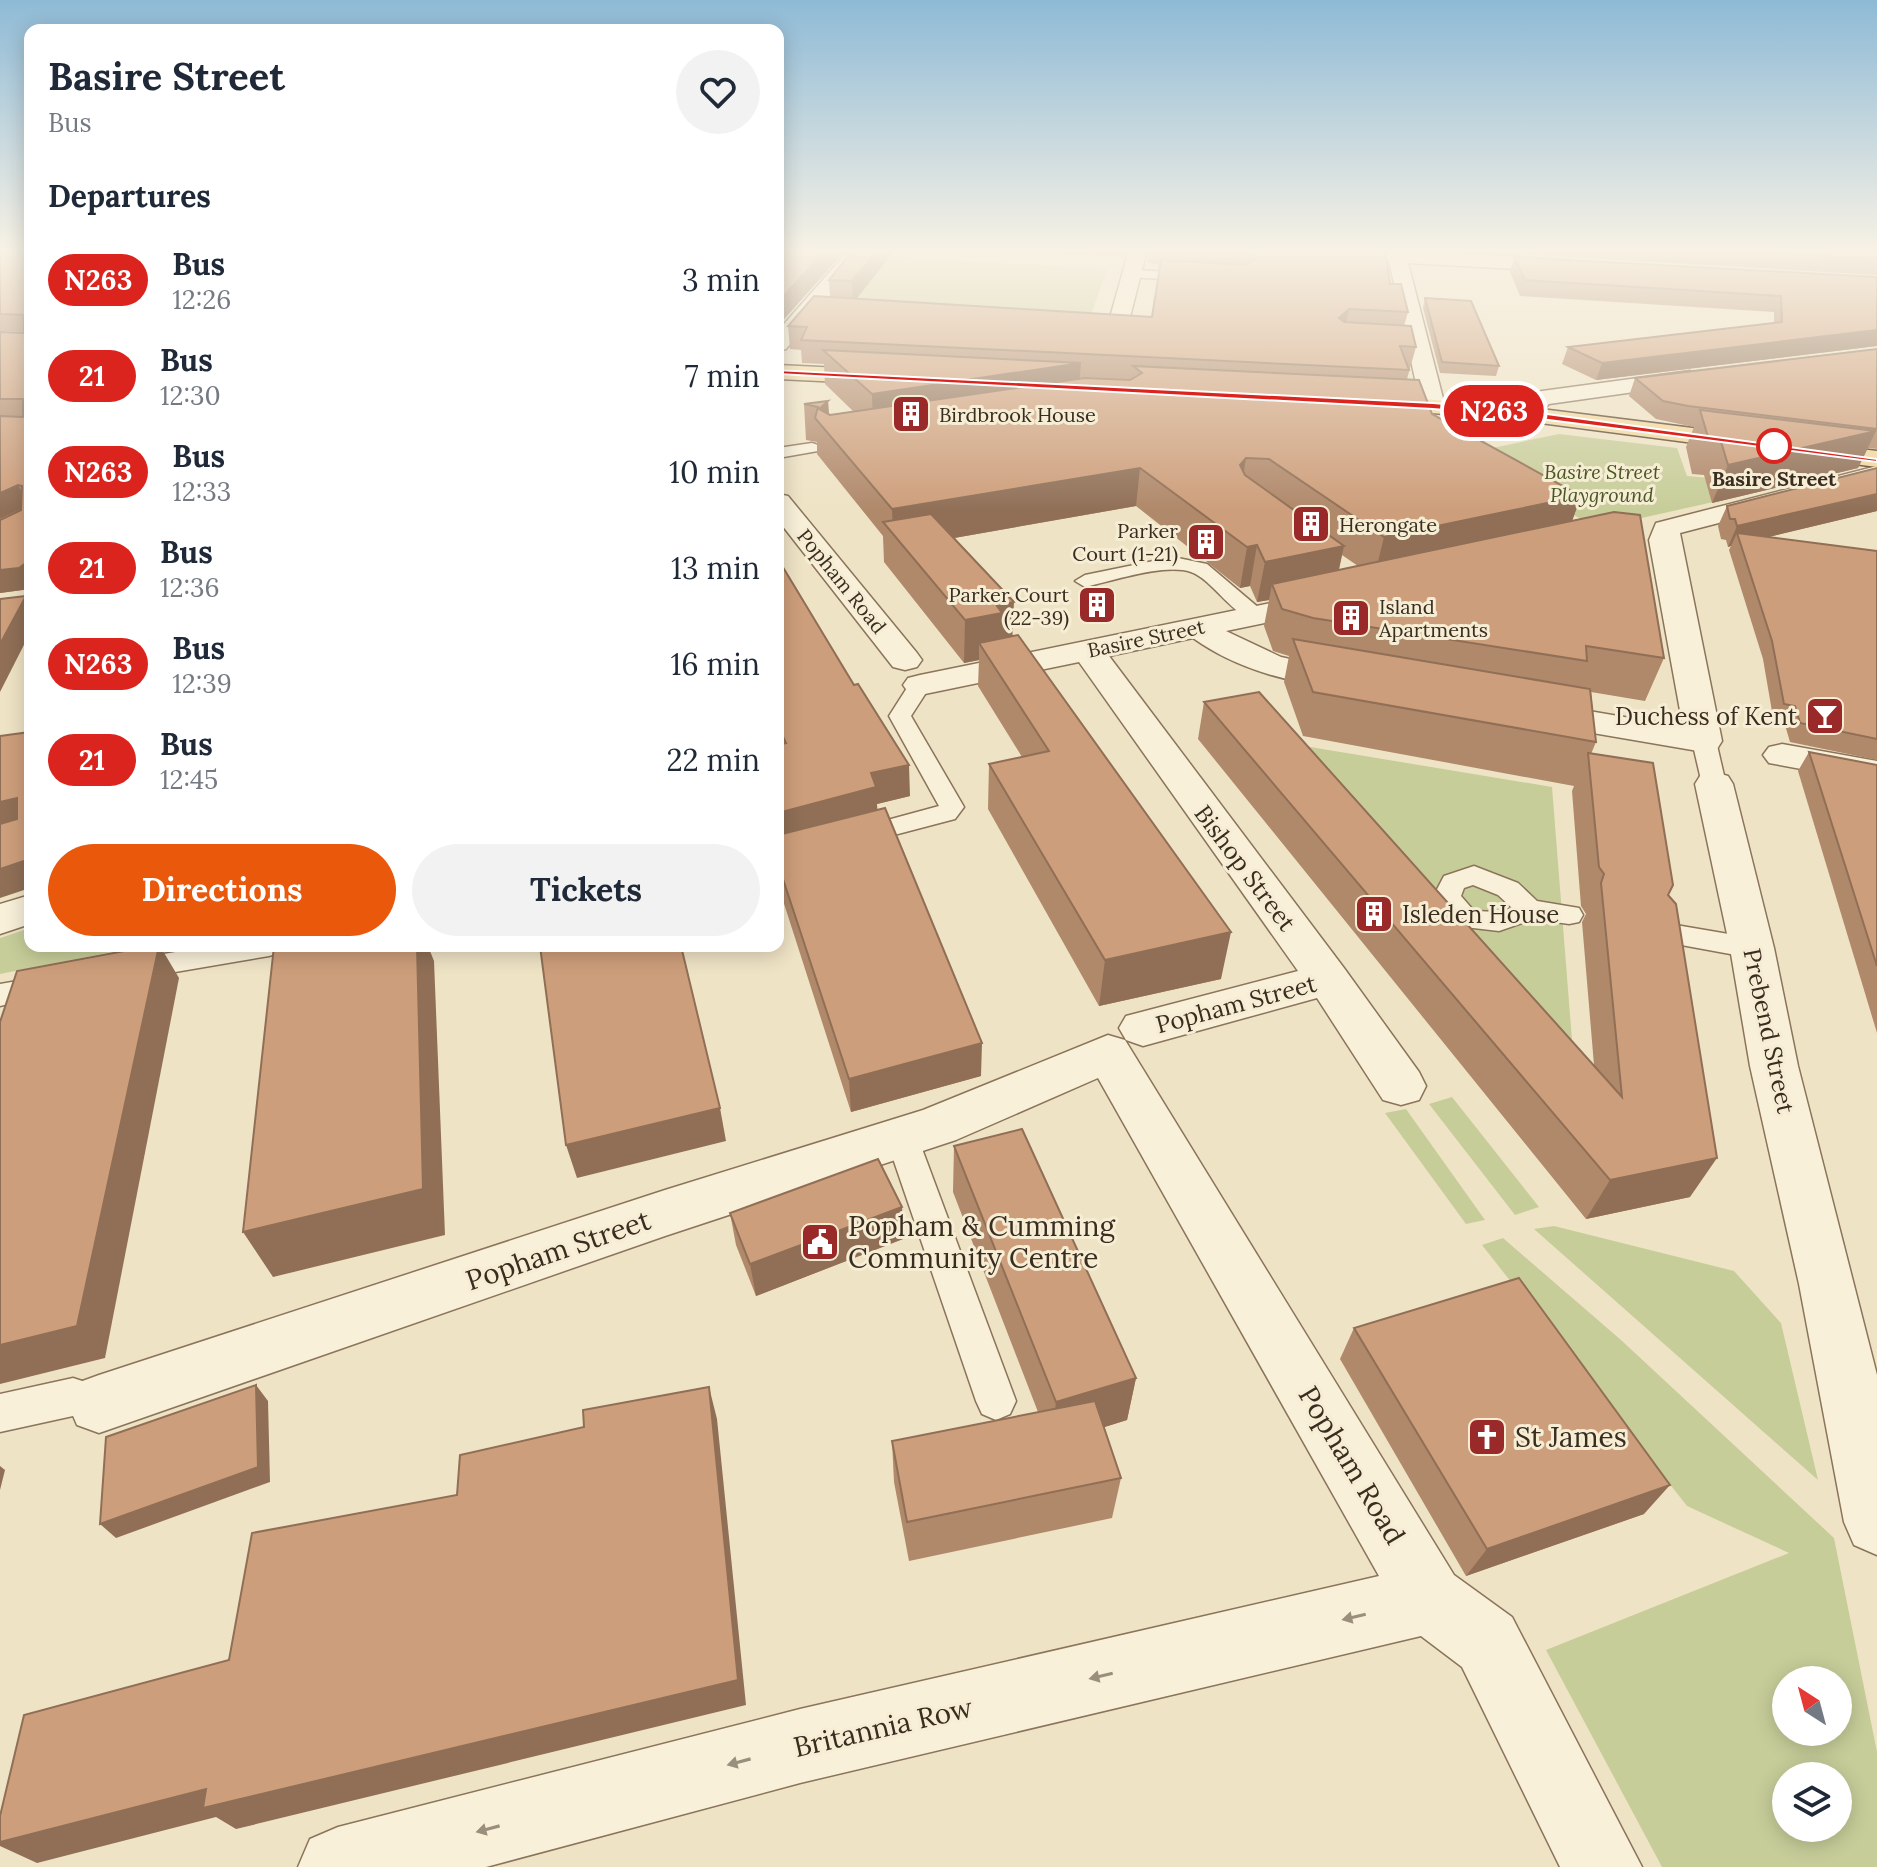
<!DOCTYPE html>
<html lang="en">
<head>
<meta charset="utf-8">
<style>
	:root { --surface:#fff; --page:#f2f2f3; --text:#1f2937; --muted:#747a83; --accent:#ea580c }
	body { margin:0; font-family:Lora,serif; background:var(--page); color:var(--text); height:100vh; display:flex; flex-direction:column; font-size:30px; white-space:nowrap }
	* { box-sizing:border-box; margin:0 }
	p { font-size:26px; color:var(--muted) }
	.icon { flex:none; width:44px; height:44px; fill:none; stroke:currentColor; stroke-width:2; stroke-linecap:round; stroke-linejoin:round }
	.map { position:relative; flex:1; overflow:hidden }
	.drawer { position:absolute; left:24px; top:24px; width:760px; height:928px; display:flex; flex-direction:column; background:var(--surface); border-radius:16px; box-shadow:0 4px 20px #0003 }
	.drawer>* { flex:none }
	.badge { padding:0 16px; border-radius:26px; font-size:28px; line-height:52px }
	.needle { width:52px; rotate:324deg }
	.buttons { position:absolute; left:1772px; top:1666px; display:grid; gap:16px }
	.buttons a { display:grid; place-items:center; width:80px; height:80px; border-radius:50%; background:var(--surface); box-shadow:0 4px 20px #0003; font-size:40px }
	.map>.badge { position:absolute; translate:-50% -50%; box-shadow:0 0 0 4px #fff }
	h2 { padding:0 24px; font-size:30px; line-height:72px }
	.round { display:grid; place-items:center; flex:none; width:84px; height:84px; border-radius:42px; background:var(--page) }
	.overview { display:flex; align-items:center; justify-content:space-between; height:136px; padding:0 24px }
	h1 { font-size:38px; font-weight:700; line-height:60px }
	.action { display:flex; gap:16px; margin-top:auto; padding:16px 24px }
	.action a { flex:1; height:92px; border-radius:48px; background:var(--accent); color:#fff; font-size:32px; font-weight:700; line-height:92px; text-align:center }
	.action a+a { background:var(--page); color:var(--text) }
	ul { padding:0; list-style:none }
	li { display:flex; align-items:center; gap:24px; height:96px; padding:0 24px }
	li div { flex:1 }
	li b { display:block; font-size:30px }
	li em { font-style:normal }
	li .badge { min-width:88px; font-weight:700; text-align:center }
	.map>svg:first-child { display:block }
</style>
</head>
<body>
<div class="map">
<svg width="1877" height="1867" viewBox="0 0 1877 1867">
	<rect width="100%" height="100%" fill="#efe3c5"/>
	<g fill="#c7cd99" fill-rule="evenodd">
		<path d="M877 256 1107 269 1089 321 836 304Z"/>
		<path d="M1559 434 1677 448 1687 476 1747 481 1767 490 1597 528 1464 454Z"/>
		<path d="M1280 742 1552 787 1575 1078Z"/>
		<path d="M30 928V946H142L0 974V938Z"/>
		<path d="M1452 1097 1539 1207 1515 1215 1429 1104Z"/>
		<path d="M1406 1109 1485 1220 1466 1224 1385 1113Z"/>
		<path d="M1554 1226 1734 1271 1781 1323 1818 1480 1534 1229Z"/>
		<path d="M1503 1238 1621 1340 1834 1538 1877 1752V1867H1662L1546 1650 1789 1553 1687 1506 1482 1245ZM1786 1680H1838V1732H1786ZM1786 1776H1838V1828H1786Z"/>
	</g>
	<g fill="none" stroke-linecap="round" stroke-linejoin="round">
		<defs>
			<g id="lane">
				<path d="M1132 270 1194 273 1200 277 1194 281 1128 277 1126 274Z"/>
				<path d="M812 443 818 445V451L778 458V448Z"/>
				<path d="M1173 557 1207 564 1266 614 1263 618C1236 625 1215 580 1191 572 1164 563 1113 581 1085 587L1075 581 1085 575Z"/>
				<path d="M920 678 931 685 911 716 964 807 955 819 856 845 847 843 843 837 847 831 939 806 889 716 912 680Z"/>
				<path d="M1704 734 1716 741 1726 784 1723 789 1714 791 1702 784 1692 741Z"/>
				<path d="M1474 866 1518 883 1537 901 1579 908 1583 915 1579 922 1569 924 1534 919 1499 931 1456 926 1433 897 1444 876ZM1473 885 1498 895 1512 908 1499 912 1474 911 1461 896 1464 888Z"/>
				<path d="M1664 923 1752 938 1762 941 1766 948 1762 955 1752 958 1654 940 1650 933 1654 926Z"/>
				<path d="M211 946H283L279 953 269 956 134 979 124 976 120 969 124 962 134 959Z"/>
				<path d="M46 976 56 979 61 986 56 993 0 1006V984Z"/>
				<path d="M902 1125 914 1129 918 1138 1016 1401 1010 1414 996 1420 982 1414 976 1401 886 1138 890 1129Z"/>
				<path d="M73 1378 113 1391 119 1404 113 1417 99 1423 73 1416 0 1432V1394Z"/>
			</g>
			<g id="street">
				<path d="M849 250H868L786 349 778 351V331Z"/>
				<path d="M1129 250H1147L1126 333 1065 329 1061 325 1065 321H1109Z"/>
				<path d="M1274 250H1405L1571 260 1580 266 1571 272 1408 263 1445 406 1433 413 1421 406 1389 261 1283 256Z"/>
				<path d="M1690 371 1702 378 1698 383 1549 404 1534 419 1525 421 1513 414 1534 393 1542 391Z"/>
				<path d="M1877 466V482L1680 533 1722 741 1717 749 1704 752 1523 721 1518 713 1523 705 1536 702 1683 727 1649 540 1656 523Z"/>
				<path d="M778 494 788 496 917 653 922 660 917 667 905 670 893 667 778 520Z"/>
				<path d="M1325 592 1336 594 1341 601 1336 608 1226 631 1281 657 1358 674 1363 681 1358 688 1346 691C1292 682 1239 671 1193 638L1109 656 1344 968 1419 1072 1426 1086 1419 1100 1401 1105 1383 1100 1317 998 1143 1046 1126 1040 1119 1028 1126 1016 1298 971 1079 662 920 695 908 692 903 685 908 678 920 675Z"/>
				<path d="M1782 744 1877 761V783L1769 763 1763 755 1769 747Z"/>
				<path d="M1714 772 1728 776 1733 784 1774 948 1798 1066 1877 1375V1555L1854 1545 1844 1522 1799 1284 1750 1066 1730 948 1695 784 1700 776Z"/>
				<path d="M30 895V924L0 934V904Z"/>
				<path d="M1108 1035 1125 1040 1454 1575 1512 1617 1642 1867H1560L1462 1667 1421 1636 800 1783 486 1867H298L310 1839 338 1827 800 1709 1379 1576 1098 1078 956 1140 665 1236 99 1433 77 1425 68 1404 77 1383 99 1375 665 1190 923 1110Z"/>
			</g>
			<g id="primary">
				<path d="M778 365 883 370 895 377 883 384 778 379Z"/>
				<path d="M1371 395 1525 407 1877 451V467L1525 421 1362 407 1359 402Z"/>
			</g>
		</defs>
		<use href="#lane" stroke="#8a745b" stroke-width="3"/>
		<use href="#street" stroke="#8a745b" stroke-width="3"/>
		<use href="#primary" stroke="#58422f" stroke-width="3"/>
		<use href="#lane" fill="#f9f0d9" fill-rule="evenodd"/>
		<use href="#street" fill="#f9f0d9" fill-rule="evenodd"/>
		<use href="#primary" fill="#f2d89d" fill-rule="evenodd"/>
	</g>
	<g fill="#b0886a" fill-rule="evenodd">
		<path d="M0 250H30V589L0 593V520L21 509 0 519V332L24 333V332L0 331Z"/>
		<path d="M853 250H895L857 298 1152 317 1160 265 1147 262 1148 250H1385L1390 284 1408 312 1404 326 1416 347 1407 379 1432 414 1581 496 1572 521 1664 658 1645 701 1591 692 1596 742 1591 754 1668 895 1690 1197 1586 1219 1198 739 1204 702 1594 1065 1582 922 1586 914 1581 906 1572 791 1574 786 1303 736 1284 682 1289 656 1273 651 1264 626 1269 600 1257 602 1250 586 1240 588 1136 506 954 538 1221 979 1099 1006 988 809 989 764 1022 757 978 686 979 660 964 663 884 562 883 536 817 454V442L806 440 804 404 828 401 829 415H830L854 412 825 384 824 364 802 363 801 350 790 349 788 326 830 297 829 280ZM1342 555 1358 566 1339 570Z"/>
		<path d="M995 250H1126L1124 257Z"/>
		<path d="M1501 250H1877V275L1502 253Z"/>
		<path d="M1514 257 1877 277V346L1596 380 1562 364 1568 347 1774 323V312L1520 296 1510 272Z"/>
		<path d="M1425 298 1499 366 1496 376 1440 373 1423 308Z"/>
		<path d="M1877 349V449L1868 448 1858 468 1712 503 1704 475 1692 474 1686 447 1694 427 1656 419 1629 396 1635 378Z"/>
		<path d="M1727 506 1877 511 1768 537 1877 551V760L1790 742 1785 725 1774 723 1763 659 1729 550 1731 546 1728 547 1726 540 1721 539 1718 526Z"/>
		<path d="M778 559 910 796 877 804V810L981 1076 851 1112 778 885Z"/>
		<path d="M1809 752 1877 765V1033L1798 771Z"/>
		<path d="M954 1146 1136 1378 1127 1420 1104 1427 1121 1478 1112 1518 909 1561 894 1482 892 1441 1038 1412 953 1192Z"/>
		<path d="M902 1207 903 1239 756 1296 736 1245 730 1213Z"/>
		<path d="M1354 1328 1644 1514 1466 1576 1340 1359Z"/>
	</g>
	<g fill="#906f56">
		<path d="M826 250H846L778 326V302Z"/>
		<path d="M878 250H895L853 303 852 281Z"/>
		<path d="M1349 309 1344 332 1339 318Z"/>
		<path d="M1877 330V346L1596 380 1602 363Z"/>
		<path d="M1081 363 1078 398 873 430 872 394Z"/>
		<path d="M828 401 830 436 819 409Z"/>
		<path d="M1876 431 1858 468 1712 503 1728 465Z"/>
		<path d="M1246 458 1240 496V465Z"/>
		<path d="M1140 468 1136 506 903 547 893 535 892 509Z"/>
		<path d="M18 485 29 505 0 519V493Z"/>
		<path d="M1877 494V511L1740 544 1737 533 1731 546 1728 547 1737 526Z"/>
		<path d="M1581 496 1567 535 1374 578 1384 537Z"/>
		<path d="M1257 545 1250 586 1240 588 1247 547Z"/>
		<path d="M1344 546 1335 586 1272 584 1269 600 1257 602 1265 562Z"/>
		<path d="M30 560V589L0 593V570Z"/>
		<path d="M26 596 30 604V633L0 692V644Z"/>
		<path d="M1014 602 1012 644 979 643V660L964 663 965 620 997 606Z"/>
		<path d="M909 765 910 796 877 804 878 819 778 846V813L871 773Z"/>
		<path d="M17 798 30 819 0 831V802Z"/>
		<path d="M30 859V888L0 898V869Z"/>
		<path d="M1231 932 1221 979 1099 1006 1105 960Z"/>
		<path d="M159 946H160L179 978 105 1358 0 1384V1345Z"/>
		<path d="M417 946H428L434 961 445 1235 273 1277 243 1232Z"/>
		<path d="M982 1043 981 1076 851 1112 849 1079Z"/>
		<path d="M720 1108 726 1141 577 1178 566 1145Z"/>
		<path d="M1717 1158 1690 1197 1586 1219 1610 1180Z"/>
		<path d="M902 1207 903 1239 756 1296 750 1264Z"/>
		<path d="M1136 1378 1127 1420 1051 1444 1056 1402Z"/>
		<path d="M256 1385 268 1401 270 1482 116 1538 100 1524Z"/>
		<path d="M709 1387 717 1419 746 1705 236 1829 216 1817 37 1863 0 1846V1842Z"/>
		<path d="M0 1466 5 1470 0 1490Z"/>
		<path d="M1670 1485 1644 1514 1466 1576 1487 1549Z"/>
	</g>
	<g fill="#cd9e7b" stroke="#906f56" stroke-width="2">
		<path d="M0 250H30V560L19 568 0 570V520L21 510 22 486 18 485 0 493V416L23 417V399H0V332L24 333V315L0 314Z"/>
		<path d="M778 250H826L778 302Z"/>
		<path d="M853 250H878L852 281 829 280Z"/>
		<path d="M1225 250H1385L1390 284H1401L1408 312 1349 309 1339 318 1344 322 1411 326 1416 347 1400 346 1409 370 801 340 807 327 788 326 814 296 1152 317 1161 260 1246 265 1255 259 1246 251Z"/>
		<path d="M1721 250H1877V259Z"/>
		<path d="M1514 257 1877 277V330L1602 363 1568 347 1782 322 1781 296 1525 280Z"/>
		<path d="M1425 298 1471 301 1499 366 1442 362Z"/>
		<path d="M1877 349V429L1688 406 1663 401 1635 378Z"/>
		<path d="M823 350 1081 363 872 394Z"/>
		<path d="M1133 366 1419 380 1432 414 1581 496 1384 537 1269 459 1246 458 1240 465 1245 475 1344 546 1265 562 1257 545 1247 547 1140 468 892 509 815 418 818 407 804 404 828 401 819 409 830 415 1085 378 1130 380 1142 373Z"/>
		<path d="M1700 410 1876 431 1728 465 1720 438 1708 437Z"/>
		<path d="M1877 468V494L1737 526 1735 519H1730L1727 506Z"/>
		<path d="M1614 512 1640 515 1664 658 1586 646 1587 661 1313 618 1282 609 1272 584Z"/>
		<path d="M931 514 1014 602 997 606 1002 613 965 620 883 522Z"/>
		<path d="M1737 533 1877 551V739L1800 723 1795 706 1784 704 1772 641Z"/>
		<path d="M778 559 854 685 858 684 909 765 871 773 876 787 778 813V745L786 743 778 726Z"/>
		<path d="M26 596 0 644V599Z"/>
		<path d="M1018 635 1231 932 1105 960 989 764 1049 751 979 643Z"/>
		<path d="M1293 639 1590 689 1596 742 1313 692Z"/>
		<path d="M1259 692 1622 1097 1601 883 1604 874 1599 867 1588 753 1653 763 1673 885 1668 895 1676 904 1717 1158 1610 1180 1204 702Z"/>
		<path d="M30 732V859L0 869V824L17 819V798L0 802V736Z"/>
		<path d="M1809 752 1877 765V966Z"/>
		<path d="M885 808 982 1043 849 1079 778 864V835Z"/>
		<path d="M151 946H159L77 1326 0 1345V1022L17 971Z"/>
		<path d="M274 946H417L423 1189 243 1232Z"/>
		<path d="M540 946H681L720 1108 566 1145Z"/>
		<path d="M1022 1129 1136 1378 1056 1402 954 1146Z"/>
		<path d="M878 1159 902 1207 750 1264 730 1213Z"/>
		<path d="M1519 1278 1670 1485 1487 1549 1354 1328Z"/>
		<path d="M256 1385 258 1467 100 1524 106 1437Z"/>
		<path d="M709 1387 738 1680 203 1808 206 1789 0 1842V1816L24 1715 229 1660 252 1533 457 1495 460 1455 584 1427 583 1410Z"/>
		<path d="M1095 1401 1121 1478 907 1522 892 1441Z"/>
	</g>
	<defs><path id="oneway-solid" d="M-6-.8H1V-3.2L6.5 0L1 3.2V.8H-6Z" transform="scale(2)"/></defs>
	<g fill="#9a8e7c">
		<use href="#oneway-solid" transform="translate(1354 1617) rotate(167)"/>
		<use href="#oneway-solid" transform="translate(1101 1676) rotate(167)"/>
		<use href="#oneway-solid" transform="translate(739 1762) rotate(165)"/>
		<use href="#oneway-solid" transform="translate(488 1829) rotate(165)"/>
	</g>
	<linearGradient id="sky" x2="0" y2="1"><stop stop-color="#8ebad6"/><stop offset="0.49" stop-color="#f8f2e5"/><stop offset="1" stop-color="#f8f2e5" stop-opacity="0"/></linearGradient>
	<rect width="1877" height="512" fill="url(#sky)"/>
	<path fill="#dc241f" stroke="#fff" stroke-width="2" d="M775 370 1433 403 1525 411 1877 459V462L1525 417 1433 409 778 374Z"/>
	<defs>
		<symbol id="building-square" viewBox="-11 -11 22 22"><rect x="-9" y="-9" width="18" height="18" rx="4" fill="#9a2a2a" stroke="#f6edd5"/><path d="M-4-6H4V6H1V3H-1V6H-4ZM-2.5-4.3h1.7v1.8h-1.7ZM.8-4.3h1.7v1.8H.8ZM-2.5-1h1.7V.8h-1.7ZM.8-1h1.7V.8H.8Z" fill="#fff"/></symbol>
		<symbol id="bar-square" viewBox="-11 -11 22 22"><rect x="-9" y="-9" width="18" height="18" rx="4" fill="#9a2a2a" stroke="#f6edd5"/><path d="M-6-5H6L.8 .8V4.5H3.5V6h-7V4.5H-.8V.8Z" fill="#fff"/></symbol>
		<symbol id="civic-square" viewBox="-11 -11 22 22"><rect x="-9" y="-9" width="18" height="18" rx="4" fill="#9a2a2a" stroke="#f6edd5"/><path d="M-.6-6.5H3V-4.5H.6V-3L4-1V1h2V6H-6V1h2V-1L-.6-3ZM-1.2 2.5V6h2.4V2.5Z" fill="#fff"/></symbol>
		<symbol id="church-square" viewBox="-11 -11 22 22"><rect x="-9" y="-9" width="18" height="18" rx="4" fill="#9a2a2a" stroke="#f6edd5"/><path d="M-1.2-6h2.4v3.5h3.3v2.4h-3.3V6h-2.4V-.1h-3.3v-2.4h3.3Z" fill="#fff"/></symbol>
	</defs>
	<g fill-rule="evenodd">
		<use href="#building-square" x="889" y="392" width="44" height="44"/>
		<use href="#building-square" x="1289" y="502" width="44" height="44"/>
		<use href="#building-square" x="1184" y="520" width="44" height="44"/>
		<use href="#building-square" x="1075" y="583" width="44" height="44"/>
		<use href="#building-square" x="1329" y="596" width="44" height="44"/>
		<use href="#bar-square" x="1803" y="694" width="44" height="44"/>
		<use href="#building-square" x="1352" y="892" width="44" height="44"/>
		<use href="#civic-square" x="798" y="1220" width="44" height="44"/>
		<use href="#church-square" x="1465" y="1415" width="44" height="44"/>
	</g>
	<circle fill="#fff" stroke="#dc241f" stroke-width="4" cx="1774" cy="446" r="16"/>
	<g text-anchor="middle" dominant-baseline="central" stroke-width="6" stroke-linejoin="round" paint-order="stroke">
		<g font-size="20" fill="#3a2c1f" stroke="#f6edd5" text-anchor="start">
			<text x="939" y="414">Birdbrook House</text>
			<text x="1339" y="524">Herongate</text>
			<text x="1178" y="530" text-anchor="end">Parker<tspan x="1178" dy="23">Court (1-21)</tspan></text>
			<text x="1069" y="594" text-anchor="end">Parker Court<tspan x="1069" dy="23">(22-39)</tspan></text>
			<text x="1379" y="606">Island<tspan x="1379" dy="23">Apartments</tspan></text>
		</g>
		<g font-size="20" font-style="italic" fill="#4a5725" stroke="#f6edd5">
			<text x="1602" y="471">Basire Street<tspan x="1602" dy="23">Playground</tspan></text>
		</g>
		<g font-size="20" font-weight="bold" fill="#3a2c1f" stroke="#f6edd5">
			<text x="1774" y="478">Basire Street</text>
		</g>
		<g font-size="20" fill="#3a2c1f" stroke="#f6edd5">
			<text transform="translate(842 581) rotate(51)">Popham Road</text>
			<text transform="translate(1146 638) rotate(-12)">Basire Street</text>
		</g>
		<g font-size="24" fill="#3a2c1f" stroke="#f6edd5" text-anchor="end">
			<text x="1797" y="716">Duchess of Kent</text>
			<text x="1402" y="914" text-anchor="start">Isleden House</text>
		</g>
		<g font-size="24" fill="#3a2c1f" stroke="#f6edd5">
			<text transform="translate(1245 868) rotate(53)">Bishop Street</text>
			<text transform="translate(1236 1004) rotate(-15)">Popham Street</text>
			<text transform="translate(1769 1031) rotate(78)">Prebend Street</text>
		</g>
		<g font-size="28" fill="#3a2c1f" stroke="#f6edd5" text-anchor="start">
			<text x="848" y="1226">Popham &amp; Cumming<tspan x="848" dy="32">Community Centre</tspan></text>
			<text x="1515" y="1437">St James</text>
		</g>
		<g font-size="28" fill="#3a2c1f" stroke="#f6edd5">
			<text transform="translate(558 1250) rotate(-19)">Popham Street</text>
			<text transform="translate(1352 1465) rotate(59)">Popham Road</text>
			<text transform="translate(883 1727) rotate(-13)">Britannia Row</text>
		</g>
	</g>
</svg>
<div class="buttons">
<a><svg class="needle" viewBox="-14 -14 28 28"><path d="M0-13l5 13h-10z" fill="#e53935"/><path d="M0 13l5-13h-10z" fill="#747a83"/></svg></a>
<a><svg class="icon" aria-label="layers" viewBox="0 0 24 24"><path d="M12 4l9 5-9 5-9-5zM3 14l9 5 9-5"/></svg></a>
</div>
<b class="badge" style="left:1494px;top:411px;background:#dc241f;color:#fff">N263</b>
<section class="drawer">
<div class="overview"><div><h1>Basire Street</h1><p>Bus</p></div><a class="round"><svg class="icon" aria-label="heart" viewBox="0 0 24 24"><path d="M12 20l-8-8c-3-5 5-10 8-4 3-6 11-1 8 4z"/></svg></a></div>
<h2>Departures</h2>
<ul>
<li><span class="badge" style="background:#dc241f;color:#fff">N263</span><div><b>Bus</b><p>12:26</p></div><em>3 min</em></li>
<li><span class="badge" style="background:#dc241f;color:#fff">21</span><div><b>Bus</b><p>12:30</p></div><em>7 min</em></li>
<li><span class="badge" style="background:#dc241f;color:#fff">N263</span><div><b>Bus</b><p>12:33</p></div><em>10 min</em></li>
<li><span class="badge" style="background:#dc241f;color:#fff">21</span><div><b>Bus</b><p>12:36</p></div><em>13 min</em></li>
<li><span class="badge" style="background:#dc241f;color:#fff">N263</span><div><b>Bus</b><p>12:39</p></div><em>16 min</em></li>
<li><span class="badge" style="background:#dc241f;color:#fff">21</span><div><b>Bus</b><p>12:45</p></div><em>22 min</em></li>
</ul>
<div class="action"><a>Directions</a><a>Tickets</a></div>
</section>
</div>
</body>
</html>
